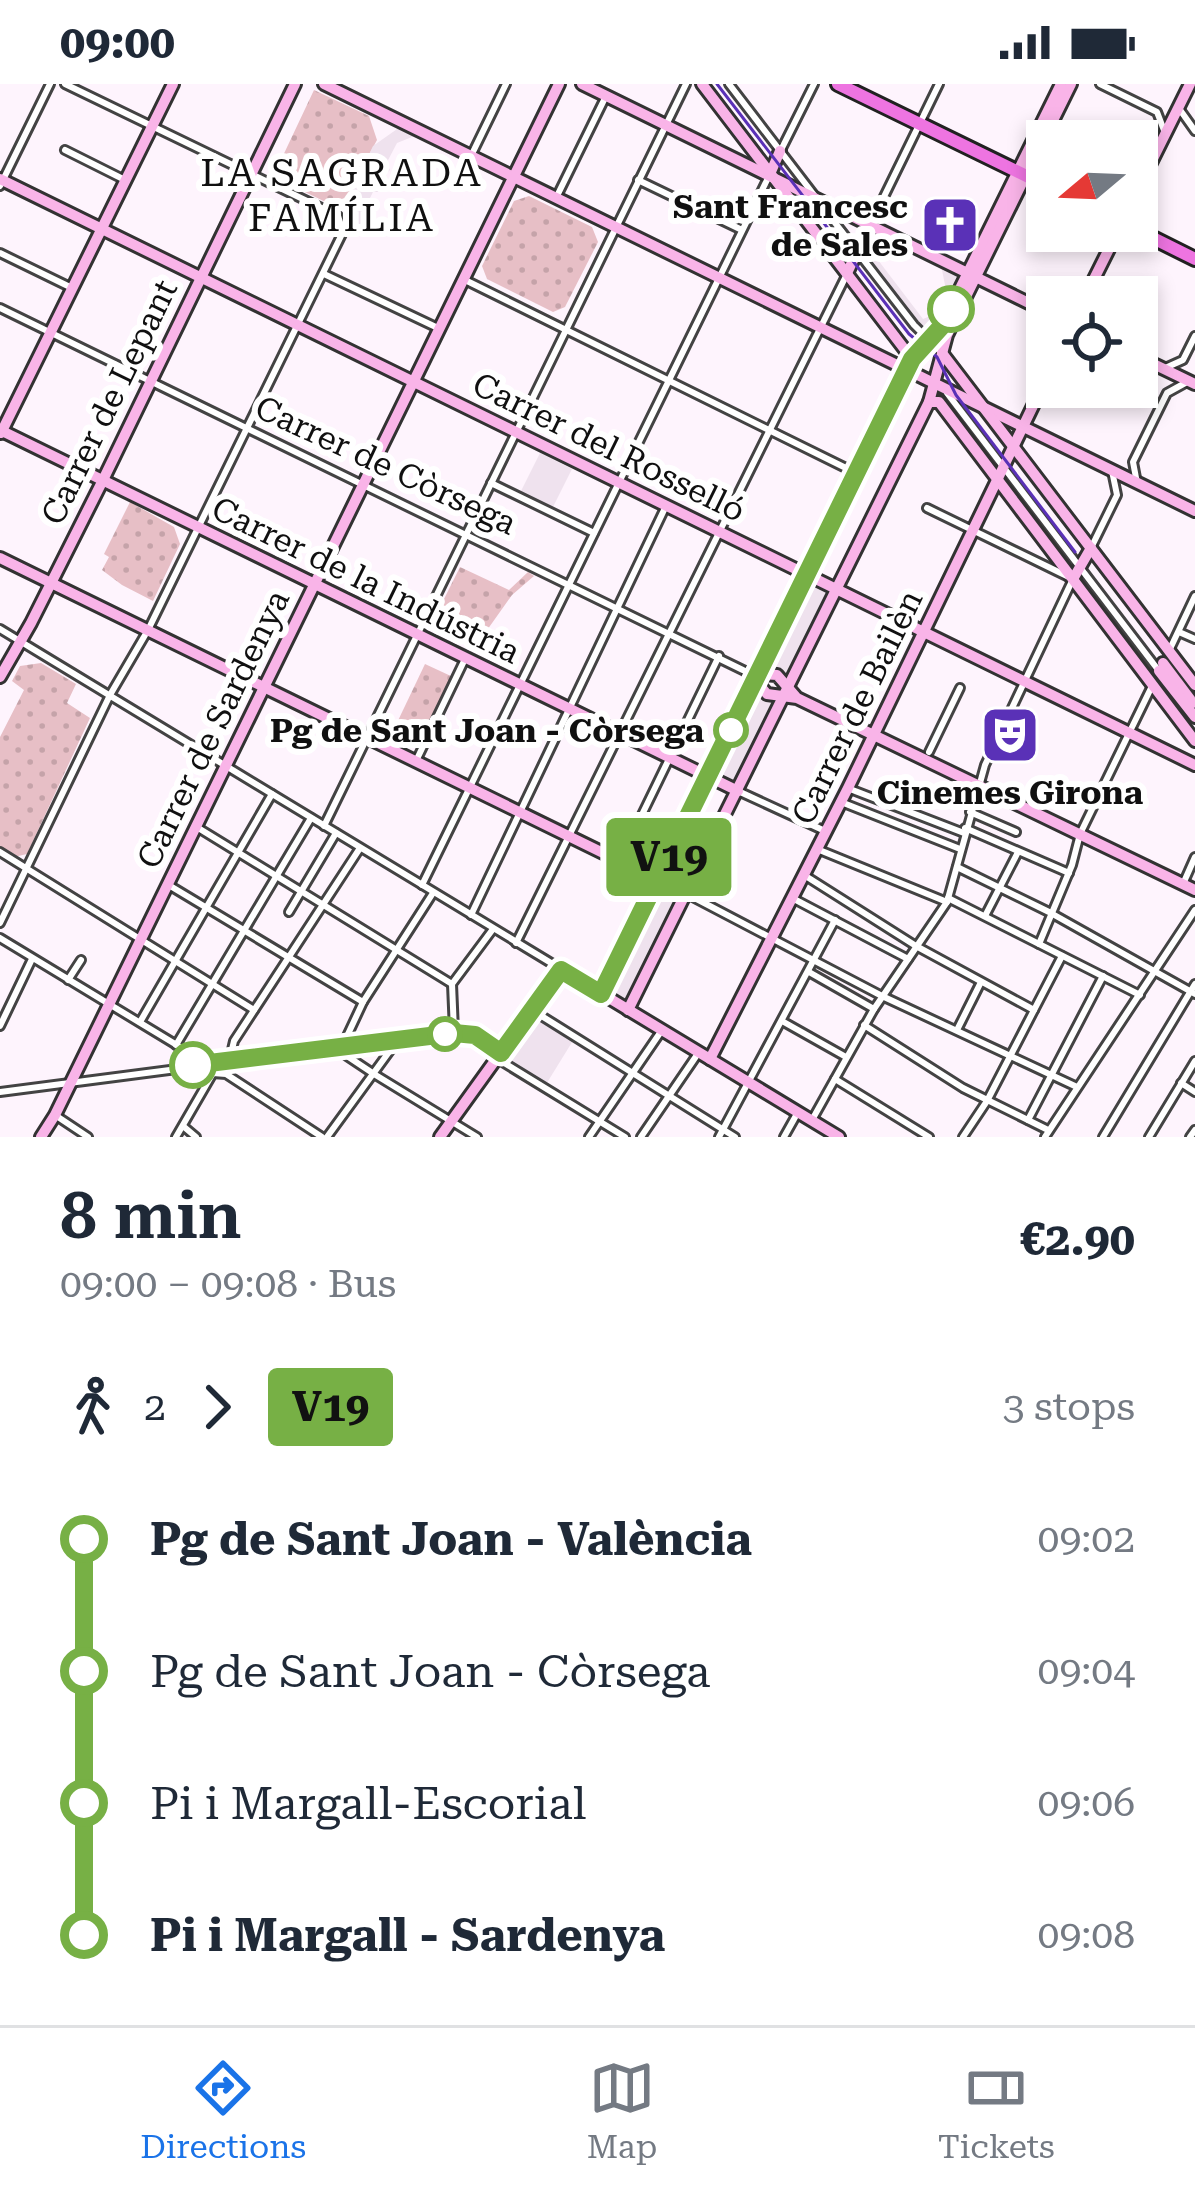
<!DOCTYPE html>
<html lang="en">
<head>
<meta charset="utf-8">
<style>
	:root { --surface:#fff; --page:#f2f2f3; --text:#1f2937; --muted:#747a83; --line:#e0e1e3; --accent:#1a73e8 }
	body { margin:0; font-family:"Roboto Serif",serif; background:var(--page); color:var(--text); height:100vh; display:flex; flex-direction:column; font-size:45px; white-space:nowrap }
	* { box-sizing:border-box; margin:0 }
	p { font-size:39px; color:var(--muted) }
	.icon { flex:none; width:66px; height:66px; fill:none; stroke:currentColor; stroke-width:2; stroke-linecap:round; stroke-linejoin:round }
	.map { position:relative; height:1053px; overflow:hidden }
	.drawer { display:flex; flex-direction:column; background:var(--surface); flex:1 }
	.drawer>* { flex:none }
	.badge { padding:0 24px; border-radius:9px; font-size:42px; line-height:78px }
	.needle { width:78px; rotate:251deg }
	.fabs { position:absolute; left:1026px; top:36px; display:grid; gap:24px }
	.fabs a { display:grid; place-items:center; width:132px; height:132px; border-radius:0px; background:var(--surface); box-shadow:0 6px 18px #0003; font-size:60px }
	.map>.badge { position:absolute; translate:-50% -50%; box-shadow:0 0 0 6px #fff }
	.legs { display:flex; align-items:center; gap:18px; height:132px; padding:0 60px; font-size:39px }
	.legs p { margin-inline-start:auto }
	.headline { display:flex; align-items:center; justify-content:space-between; height:204px; padding:0 60px }
	h1 { font-size:66px; font-weight:600; line-height:90px }
	ul { padding:0 60px; list-style:none }
	li { display:flex; align-items:center; gap:42px; height:132px; font-size:45px }
	li i { display:grid; place-items:center; width:18px; height:100%; margin:0 15px; background:currentColor }
	li i::after { content:''; width:30px; height:30px; margin:-15px; border:9px solid; border-radius:50%; background:var(--surface) }
	li p { margin-inline-start:auto }
	li:first-child i { background:linear-gradient(#0000 50%,currentColor 0) }
	li:last-child i { background:linear-gradient(currentColor 50%,#0000 0) }
	.status { display:flex; justify-content:space-between; align-items:center; height:84px; padding:0 60px; background:var(--surface); direction:ltr }
	.status svg { height:33px; fill:currentColor }
	.tab-bar { display:flex; justify-content:space-around; align-items:center; height:168px; border-top:3px solid var(--line); background:var(--surface); font-size:33px; color:var(--muted) }
	.tab-bar a { display:grid; justify-items:center; gap:6px }
	.tab-bar .active { color:var(--accent) }
	.map>svg:first-child { display:block }
</style>
</head>
<body>
<div class="status"><b>09:00</b><svg viewBox="0 0 49 12"><path d="M0 12V9h3v3zM5 12V6h3v6zM10 12V3h3v9zM15 12V0h3v12zM26 1h20v11H26zM47 4h2v5h-2z"/></svg></div>
<div class="map">
<svg width="1195" height="1053" viewBox="0 0 1195 1053">
	<defs>
		<pattern id="park-dots" width="8" height="8" patternUnits="userSpaceOnUse" patternTransform="scale(3)"><rect width="8" height="8" fill="#e7bfc6"/><path d="M2 2h.1M6 6h.1" fill="none" stroke="#c5a3a9" stroke-width="1.8" stroke-linecap="round"/></pattern>
	</defs>
	<rect width="100%" height="100%" fill="#fef4fd"/>
	<g fill="url(#park-dots)">
		<path d="M314 6 369 32 377 56 350 106 349 117 334 122 280 96 283 89 280 78Z"/>
		<path d="M529 112 592 143 598 158 565 223 553 228 487 195 482 182 514 117Z"/>
		<path d="M130 418 174 443 180 460 153 517 122 501 102 486 109 473 104 470Z"/>
		<path d="M460 483 509 506 528 488 534 492 512 511 485 549 438 527Z"/>
		<path d="M41 579 76 600 67 619 90 634 27 770 14 773 0 764V653L24 606 12 597 20 582Z"/>
		<path d="M425 580 453 593 422 659 394 645Z"/>
	</g>
	<g fill="#efe2ee">
		<path d="M400 43 417 51 397 59 386 80 390 86 380 95 378 108H373L366 122 374 142 371 146 354 138 352 106 373 62Z"/>
		<path d="M865 159 923 235 930 232 945 201 941 181 959 190 939 243 928 248 918 243 861 168Z"/>
		<path d="M540 369 572 385 552 425 520 409Z"/>
		<path d="M810 500 827 509 824 521 794 581 787 591 778 589 770 583 773 571Z"/>
		<path d="M757 610 774 619 772 628 742 688 734 698 729 697 718 689 721 677Z"/>
		<path d="M661 803 679 812 627 917 617 915 610 909 614 895Z"/>
		<path d="M534 932 574 955 545 1002 504 975Z"/>
	</g>
	<g fill="none" stroke-linecap="round" stroke-linejoin="round">
		<defs>
			<g id="street">
				<path d="M729 0 814 111"/>
				<path d="M1100 0 1157 28 1165 49"/>
				<path d="M1178 23 1195 47"/>
				<path d="M65 66 125 96"/>
				<path d="M781 66 814 0"/>
				<path d="M471 72 506 0"/>
				<path d="M638 96 742 146"/>
				<path d="M0 102 50 0"/>
				<path d="M556 114 606 12"/>
				<path d="M822 122 914 241 942 269"/>
				<path d="M857 168 939 0"/>
				<path d="M0 169 72 204"/>
				<path d="M324 190 440 245"/>
				<path d="M465 196 854 388"/>
				<path d="M0 224 749 589"/>
				<path d="M1163 285 1183 276 1195 252"/>
				<path d="M947 309 1159 587"/>
				<path d="M491 399 594 449"/>
				<path d="M1137 399 1133 378 1167 309 1187 298"/>
				<path d="M1091 464 1117 411 1112 387"/>
				<path d="M0 545 561 885"/>
				<path d="M1179 548 1195 555"/>
				<path d="M1169 567 1195 512"/>
				<path d="M929 668 960 604"/>
				<path d="M416 677 465 575"/>
				<path d="M850 705 964 749"/>
				<path d="M738 707 825 747"/>
				<path d="M841 718 960 765"/>
				<path d="M970 728 1016 748"/>
				<path d="M195 742 452 900"/>
				<path d="M324 742 686 0"/>
				<path d="M965 744 1069 789"/>
				<path d="M817 765 947 818"/>
				<path d="M0 768 254 926"/>
				<path d="M620 776 719 572"/>
				<path d="M957 783 1049 828 1195 910"/>
				<path d="M804 791 916 862 1034 926"/>
				<path d="M167 800 363 918"/>
				<path d="M1183 800 1195 773"/>
				<path d="M422 801 768 94"/>
				<path d="M687 810 882 912 1077 1003"/>
				<path d="M948 814 1140 911"/>
				<path d="M794 815 908 875"/>
				<path d="M289 828 336 749"/>
				<path d="M471 831 665 424"/>
				<path d="M985 832 1018 768"/>
				<path d="M0 839 110 611 148 546 343 148 338 132 65 0"/>
				<path d="M0 854 185 966 192 981"/>
				<path d="M516 859 847 190"/>
				<path d="M1039 860 1072 781 1080 750 1153 600"/>
				<path d="M809 888 874 925"/>
				<path d="M68 896 81 876"/>
				<path d="M532 926 735 1053"/>
				<path d="M782 937 846 973"/>
				<path d="M140 938 272 710"/>
				<path d="M864 941 963 1004 1048 1046"/>
				<path d="M0 942 32 875"/>
				<path d="M957 946 981 898"/>
				<path d="M454 947 452 900 493 845"/>
				<path d="M176 961 311 734"/>
				<path d="M345 964 347 972 371 988"/>
				<path d="M341 965 363 918 433 809"/>
				<path d="M230 974 234 957 360 764"/>
				<path d="M496 974 625 1053"/>
				<path d="M213 989 226 990 322 1053"/>
				<path d="M374 990 477 1053"/>
				<path d="M835 995 929 1053"/>
				<path d="M1181 999 1195 1008"/>
				<path d="M0 1008 454 949 475 951 501 969"/>
				<path d="M55 1031 88 1053"/>
				<path d="M812 1036 874 925 947 818 985 681 1073 495 927 424"/>
				<path d="M1028 1036 1103 892"/>
				<path d="M183 1042 196 1053"/>
				<path d="M176 1053 213 989"/>
				<path d="M327 1053 397 957"/>
				<path d="M589 1053 662 946"/>
				<path d="M641 1053 699 968"/>
				<path d="M719 1053 835 836"/>
				<path d="M784 1053 798 1028"/>
				<path d="M963 1053 987 1017 1062 872"/>
				<path d="M1045 1053 1195 826"/>
				<path d="M1103 1053 1195 900"/>
				<path d="M1149 1053 1195 977"/>
				<path d="M1190 1053 1195 1046"/>
			</g>
			<g id="secondary">
				<path d="M324 0 1195 427"/>
				<path d="M582 0 1047 228"/>
				<path d="M702 0 912 275"/>
				<path d="M770 90 780 67"/>
				<path d="M0 95 1195 681"/>
				<path d="M1137 107 1190 0"/>
				<path d="M847 189 857 168"/>
				<path d="M1085 213 1118 147"/>
				<path d="M942 269 1195 601"/>
				<path d="M1137 272 1195 300"/>
				<path d="M929 318H939L1195 657"/>
				<path d="M0 346 738 707"/>
				<path d="M1 349 173 0"/>
				<path d="M0 474 687 810"/>
				<path d="M1073 495 1091 464"/>
				<path d="M1163 579 1193 619"/>
				<path d="M1159 587 1195 633"/>
				<path d="M0 593 31 539 103 396 295 0"/>
				<path d="M797 614 777 591 749 589 767 610 797 614 1195 806"/>
				<path d="M601 910 912 275 941 243 1061 0"/>
				<path d="M628 926 929 318 947 251 1071 0"/>
				<path d="M710 975 848 704 1047 293"/>
				<path d="M41 1053 55 1031 559 0"/>
				<path d="M440 1053 561 885 839 1053"/>
			</g>
			<g id="primary">
				<path d="M838 0 1047 102"/>
				<path d="M1137 146 1195 175"/>
			</g>
		</defs>
		<use href="#street" stroke="#434343" stroke-width="12"/>
		<use href="#secondary" stroke="#323232" stroke-width="16"/>
		<use href="#primary" stroke="#212121" stroke-width="18"/>
		<use href="#street" stroke="#fff" stroke-width="6"/>
		<use href="#secondary" stroke="#f9b4e8" stroke-width="10"/>
		<use href="#primary" stroke="#ee74e1" stroke-width="12"/>
		<path stroke="#5a31b7" stroke-width="3" d="M717 0 909 250 937 273 956 311 1075 468"/>
	</g>
	<g fill="none" stroke-linecap="round" stroke-linejoin="round">
		<defs>
			<path id="line-1" d="M193 981 454 949 475 951 501 969 561 886 601 910 912 275 941 243 951 225"/>
		</defs>
		<use href="#line-1" stroke="#fff" stroke-width="27"/>
		<use href="#line-1" stroke="#77b045" stroke-width="18"/>
	</g>
	<defs>
		<symbol id="church-square" viewBox="-11 -11 22 22"><rect x="-9" y="-9" width="18" height="18" rx="4" fill="#5a31b7" stroke="#fff"/><path d="M-1.2-6h2.4v3.5h3.3v2.4h-3.3V6h-2.4V-.1h-3.3v-2.4h3.3Z" fill="#fff"/></symbol>
		<symbol id="theatre-square" viewBox="-11 -11 22 22"><rect x="-9" y="-9" width="18" height="18" rx="4" fill="#5a31b7" stroke="#fff"/><path d="M-5-5.5Q0-4 5-5.5V0Q5 5 0 6Q-5 5-5 0ZM-3.3-2.5H-1v1.5H-3.3ZM1-2.5H3.3v1.5H1ZM-2.8 1Q0 5.5 2.8 1Z" fill="#fff"/></symbol>
	</defs>
	<g fill-rule="evenodd">
		<use href="#church-square" x="917" y="108" width="66" height="66"/>
		<use href="#theatre-square" x="977" y="618" width="66" height="66"/>
	</g>
	<g fill="#fff" stroke="#77b045" stroke-width="6">
		<circle cx="951" cy="225" r="21"/>
		<circle cx="731" cy="646" r="15"/>
		<circle cx="445" cy="950" r="15"/>
		<circle cx="193" cy="981" r="21"/>
	</g>
	<g text-anchor="middle" dominant-baseline="central" stroke-width="12" stroke-linejoin="round" paint-order="stroke">
		<g font-size="33" font-weight="bold" fill="#101010" stroke="#fff" text-anchor="end">
			<text x="908" y="122">Sant Francesc<tspan x="908" dy="38">de Sales</tspan></text>
			<text x="1010" y="708" text-anchor="middle">Cinemes Girona</text>
		</g>
		<g font-size="33" fill="#101010" stroke="#fff">
			<text transform="translate(109 318) rotate(-64)">Carrer de Lepant</text>
			<text transform="translate(609 363) rotate(26)">Carrer del Rosselló</text>
			<text transform="translate(386 381) rotate(25)">Carrer de Còrsega</text>
			<text transform="translate(366 496) rotate(26)">Carrer de la Indústria</text>
			<text transform="translate(857 623) rotate(-64)">Carrer de Bailèn</text>
			<text transform="translate(213 645) rotate(-64)">Carrer de Sardenya</text>
		</g>
		<g font-size="33" font-weight="bold" fill="#101010" stroke="#fff" text-anchor="end">
			<text x="704" y="646">Pg de Sant Joan - Còrsega</text>
		</g>
		<g font-size="39" letter-spacing="3" fill="#101010" stroke="#fff">
			<text x="342" y="89">LA SAGRADA<tspan x="342" dy="45">FAMÍLIA</tspan></text>
		</g>
	</g>
</svg>
<div class="fabs">
<a><svg class="needle" viewBox="-14 -14 28 28"><path d="M0-13l5 13h-10z" fill="#e53935"/><path d="M0 13l5-13h-10z" fill="#747a83"/></svg></a>
<a><svg class="icon" aria-label="locate" viewBox="0 0 24 24"><circle cx="12" cy="12" r="6"/><path d="M12 2v4M12 18v4M2 12h4M18 12h4"/></svg></a>
</div>
<b class="badge" style="left:669px;top:773px;background:#77b045;color:#111">V19</b>
</div>
<section class="drawer">
<div class="headline"><div><h1>8 min</h1><p>09:00 – 09:08 · Bus</p></div><b>€2.90</b></div>
<div class="legs"><svg class="icon" aria-label="walk" viewBox="0 0 24 24"><circle cx="13" cy="4" r="2"/><path d="M13 8l-2 6 4 7M11 14l-3 7M7 12l3-4h3l4 4"/></svg>2<svg class="icon" aria-label="forward" viewBox="0 0 24 24"><path d="M9 5l7 7-7 7"/></svg><b class="badge" style="background:#77b045;color:#111">V19</b><p>3 stops</p></div>
<ul>
<li><i style="color:#77b045"></i><b>Pg de Sant Joan - València</b><p>09:02</p></li>
<li><i style="color:#77b045"></i><span>Pg de Sant Joan - Còrsega</span><p>09:04</p></li>
<li><i style="color:#77b045"></i><span>Pi i Margall-Escorial</span><p>09:06</p></li>
<li><i style="color:#77b045"></i><b>Pi i Margall - Sardenya</b><p>09:08</p></li>
</ul>
</section>
<nav class="tab-bar">
<a class="active"><svg class="icon" aria-label="directions" viewBox="0 0 24 24"><path d="M12 3l9 9-9 9-9-9zM9 14v-3h6M13 9l2 2-2 2"/></svg>Directions</a>
<a><svg class="icon" aria-label="map" viewBox="0 0 24 24"><path d="M3 6l6-2 6 2 6-2v14l-6 2-6-2-6 2zM9 4v14M15 6v14"/></svg>Map</a>
<a><svg class="icon" aria-label="tickets" viewBox="0 0 24 24"><path d="M3 7h18v10H3zM15 7v10"/></svg>Tickets</a>
</nav>
</body>
</html>
